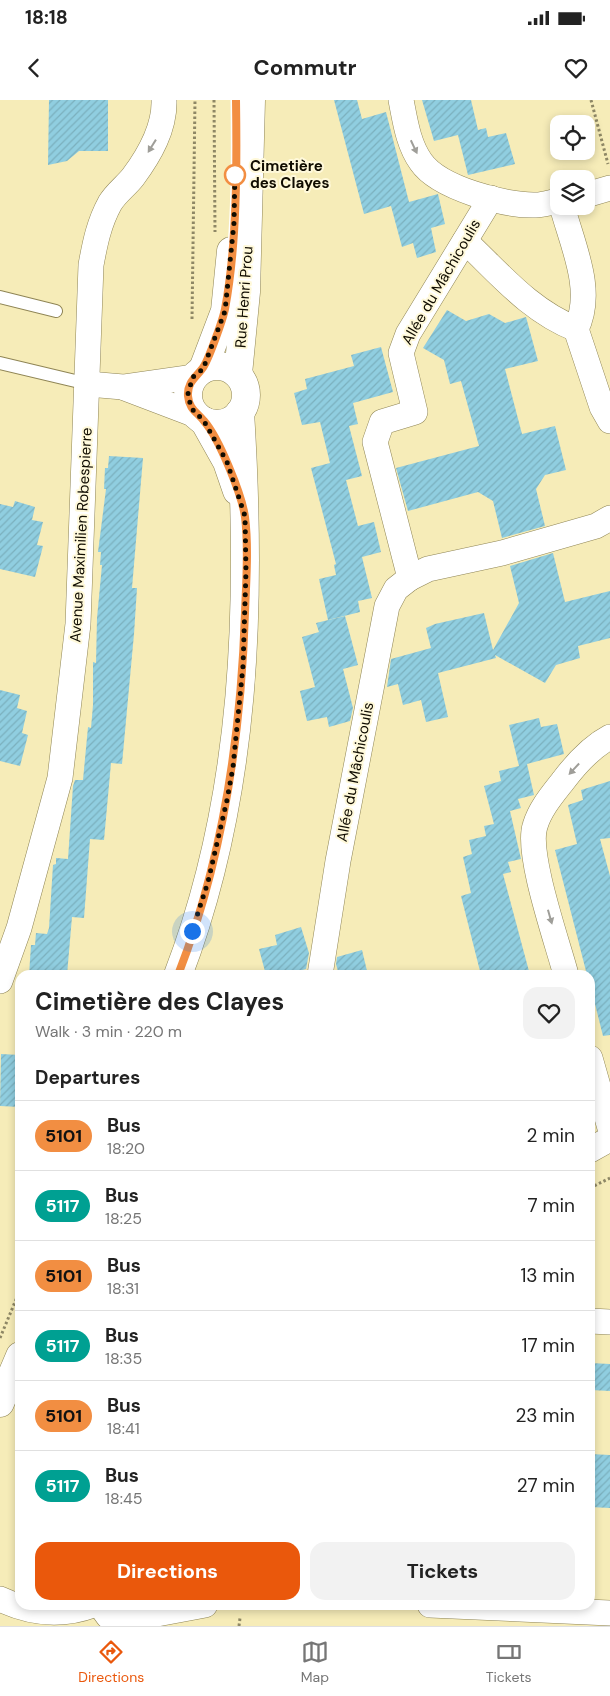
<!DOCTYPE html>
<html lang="en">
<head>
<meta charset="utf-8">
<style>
	:root { --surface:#fff; --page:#f2f2f2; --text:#222; --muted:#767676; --line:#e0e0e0; --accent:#ea580c }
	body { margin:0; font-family:"DM Sans",sans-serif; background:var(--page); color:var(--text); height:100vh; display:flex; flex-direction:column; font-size:19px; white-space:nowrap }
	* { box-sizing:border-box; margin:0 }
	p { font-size:16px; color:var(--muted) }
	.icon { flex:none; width:28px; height:28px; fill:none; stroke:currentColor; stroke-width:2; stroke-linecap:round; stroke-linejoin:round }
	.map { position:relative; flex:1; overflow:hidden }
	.panel { position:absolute; left:15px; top:870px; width:580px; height:640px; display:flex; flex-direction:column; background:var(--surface); border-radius:15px; box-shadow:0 2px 8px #0003 }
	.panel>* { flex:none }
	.badge { padding:0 10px; border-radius:16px; font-size:18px; line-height:32px }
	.controls { position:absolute; left:550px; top:15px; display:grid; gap:10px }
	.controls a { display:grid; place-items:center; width:45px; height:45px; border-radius:10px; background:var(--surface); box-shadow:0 2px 8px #0003; font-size:25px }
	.you { position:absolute; width:25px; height:25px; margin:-12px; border:4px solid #fff; border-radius:50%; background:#1a73e8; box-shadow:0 0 0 8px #1a73e833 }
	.map>.badge { position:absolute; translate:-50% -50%; box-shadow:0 0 0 2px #fff }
	h2 { padding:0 20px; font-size:19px; line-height:45px }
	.round { display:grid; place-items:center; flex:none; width:52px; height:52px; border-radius:15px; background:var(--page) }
	.overview { display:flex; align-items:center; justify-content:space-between; height:85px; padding:0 20px }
	h1 { font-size:24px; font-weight:700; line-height:38px }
	.primary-button { display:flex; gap:10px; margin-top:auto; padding:10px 20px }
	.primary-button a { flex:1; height:58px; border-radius:15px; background:var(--accent); color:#fff; font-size:20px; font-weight:700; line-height:58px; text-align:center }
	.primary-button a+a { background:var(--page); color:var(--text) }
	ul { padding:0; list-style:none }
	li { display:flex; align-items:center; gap:15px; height:70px; padding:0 20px; border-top:1px solid var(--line) }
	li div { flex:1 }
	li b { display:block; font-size:19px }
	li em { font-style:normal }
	li .badge { min-width:55px; font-weight:700; text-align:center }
	.status { display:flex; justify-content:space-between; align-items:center; height:35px; padding:0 25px; background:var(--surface); direction:ltr }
	.status svg { height:14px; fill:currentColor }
	header { display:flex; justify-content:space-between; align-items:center; height:65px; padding:0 20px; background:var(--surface); font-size:22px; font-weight:700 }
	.tab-bar { display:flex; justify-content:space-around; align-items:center; height:70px; border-top:1px solid var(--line); background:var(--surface); font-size:14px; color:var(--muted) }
	.tab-bar a { display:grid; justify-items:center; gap:2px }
	.tab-bar .current { color:var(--accent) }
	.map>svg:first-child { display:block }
</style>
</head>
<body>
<div class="status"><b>18:18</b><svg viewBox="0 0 49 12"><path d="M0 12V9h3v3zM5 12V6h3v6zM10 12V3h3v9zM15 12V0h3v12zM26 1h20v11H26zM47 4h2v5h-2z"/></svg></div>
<header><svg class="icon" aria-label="back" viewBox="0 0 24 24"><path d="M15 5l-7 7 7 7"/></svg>Commutr<svg class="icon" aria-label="heart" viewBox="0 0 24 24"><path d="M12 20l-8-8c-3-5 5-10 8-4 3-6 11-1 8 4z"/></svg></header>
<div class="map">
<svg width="610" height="1526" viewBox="0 0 610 1526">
	<defs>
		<pattern id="building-hatch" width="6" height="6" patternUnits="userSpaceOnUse" patternTransform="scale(1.25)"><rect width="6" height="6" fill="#90cee0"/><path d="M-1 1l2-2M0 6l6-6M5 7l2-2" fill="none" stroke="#7bb0be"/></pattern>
	</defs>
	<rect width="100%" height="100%" fill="#f6ecb8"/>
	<g fill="url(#building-hatch)">
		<path d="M49 0H108V51H79L67 61 48 65Z"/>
		<path d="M334 0H357L362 19 386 12 409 102 438 94 445 124 431 128 436 152 417 158 413 143 402 147 391 106 364 114Z"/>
		<path d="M422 0H471L478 30 486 28 488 37 506 33 515 64 468 75 458 35 434 41Z"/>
		<path d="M447 210 466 221 489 214 505 223 526 217 538 261 505 269 522 334 555 326 566 370 545 375 536 389 545 426 502 438 493 401 478 392 408 411 396 368 479 346 461 281 450 284 444 260 423 248Z"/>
		<path d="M381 247 393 292 353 303 358 324 349 326 362 376 346 380 358 426 374 422 381 452 362 457 372 498 358 501 360 512 328 520 319 479 336 475 334 465 336 464 311 368 330 363 320 322 302 325 294 293 307 289 305 279 354 266 351 255Z"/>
		<path d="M109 356 143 358 132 488H137L134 534 122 664 111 663 104 740 90 739 84 818 72 817 67 875H29L31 845H35L36 833 47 834 49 828 53 765 56 764V758L68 759 73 686 75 680H83L88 627 91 628 93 605V562L96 563 97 518 102 465H100L101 452H98L106 389H104L105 368H108Z"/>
		<path d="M15 401 35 407 32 420 43 422 37 445 43 446 35 477 0 469V404L13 407Z"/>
		<path d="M553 453 565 502 610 491V538L578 546 580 558 556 565 545 583 495 555 496 558 438 573 448 617 426 622 421 600 403 605 398 584 387 587 391 559 431 548 426 528 435 524 484 513 493 550 519 503 510 466Z"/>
		<path d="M345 516 358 565 343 569 353 608 350 621 329 627 327 617 307 621 300 591 315 587 302 537 319 532 316 523Z"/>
		<path d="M0 590 20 595 17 608 27 611 22 633 28 635 20 666 0 661Z"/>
		<path d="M539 618 541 627 557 624 564 654 527 664 534 695 518 699 521 708 510 711 521 759 508 762 511 772 503 774 530 875H481L461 796 471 793 463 757 472 754 469 740 486 736 484 726 494 724 484 686 501 681 499 671 519 666 509 625Z"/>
		<path d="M610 681V738L600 739 610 776V935L603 936 590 884V875H587L555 750 577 744 568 705 583 700 581 690Z"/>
		<path d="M301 827 309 853 306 869 299 871V875H266L259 849 277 845 275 835Z"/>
		<path d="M362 850 368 875H339L336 864 337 857Z"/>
		<path d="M1 954 20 955V1007L0 1006Z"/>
		<path d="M590 1263 610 1264V1291L590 1290Z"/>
		<path d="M590 1354 610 1355V1408L590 1407Z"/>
	</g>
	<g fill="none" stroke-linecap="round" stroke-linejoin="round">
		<defs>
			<g id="lane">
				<path d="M0 197 56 211"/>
				<path d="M0 263 88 284"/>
			</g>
			<g id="street">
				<path d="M401 0C405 20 408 44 421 62 439 88 505 106 536 105 544 105 551 102 559 101"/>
				<path d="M586 95 610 88"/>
				<path d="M562 106C572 144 595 191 576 229"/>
				<path d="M465 141C500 174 530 211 576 229L602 307 610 321"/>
				<path d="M88 284 123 287 193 277"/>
				<path d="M125 288 196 315"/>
				<path d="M410 478 428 469 502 453 596 426 610 418"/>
				<path d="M320 875 338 761 387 506 396 489 410 478 375 342 382 322 415 312 401 253 408 234 491 98"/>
				<path d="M566 875C558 844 526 754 535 726 540 709 552 695 563 681 575 665 591 647 610 637"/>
				<path d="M0 881 19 828 60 678 78 524 91 165C95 143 99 123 110 103 116 93 126 86 133 77 150 54 165 28 164 0"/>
				<path d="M590 958 610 1028"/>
				<path d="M590 1050 610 1039"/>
				<path d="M590 1221 610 1222"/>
				<path d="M0 1499C31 1514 61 1517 93 1505"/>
				<path d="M100 1505 108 1516 119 1521 205 1505"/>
				<path d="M430 1505 610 1513"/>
			</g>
			<g id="secondary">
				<circle cx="217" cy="295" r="29"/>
				<path d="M203 269 225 211 231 151"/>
				<path d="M238 274 246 192 251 0"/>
				<path d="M204 321 227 362 237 391"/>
				<path d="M178 875C247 695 252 502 240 312"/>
				<path d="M0 1303 20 1256"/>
			</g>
		</defs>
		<use href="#lane" stroke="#8f8555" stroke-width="14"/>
		<use href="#street" stroke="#8f8555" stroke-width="26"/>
		<use href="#secondary" stroke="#8f8555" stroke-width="29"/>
		<g stroke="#8e8765" stroke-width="3" stroke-dasharray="2.5 2.5" stroke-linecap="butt">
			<path d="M214 0 215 132"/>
			<path d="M591 0 608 64"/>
			<path d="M192 219 195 0"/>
			<path d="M590 1088 610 1078"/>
			<path d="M0 1238 20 1190"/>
			<path d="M239 1526 240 1518"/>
		</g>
		<use href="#lane" stroke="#fff" stroke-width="12"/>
		<use href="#street" stroke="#fff" stroke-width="25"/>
		<use href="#secondary" stroke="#fff" stroke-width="28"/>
	</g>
	<defs><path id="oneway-solid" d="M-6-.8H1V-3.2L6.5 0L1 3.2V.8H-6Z" transform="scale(1.25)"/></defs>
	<g fill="#9f9e99">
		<use href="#oneway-solid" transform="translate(152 46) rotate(122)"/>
		<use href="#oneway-solid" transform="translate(414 47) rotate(65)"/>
		<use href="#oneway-solid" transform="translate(574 669) rotate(133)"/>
		<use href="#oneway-solid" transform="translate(550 817) rotate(74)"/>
	</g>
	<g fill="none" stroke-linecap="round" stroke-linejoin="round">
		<defs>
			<path id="line" d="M178 875C223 760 241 636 245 513 246 482 249 449 245 417 242 395 219 338 204 321 197 312 189 309 188 296 187 283 195 278 202 269 208 262 223 219 225 209 237 145 237 66 236 0"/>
		</defs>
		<use href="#line" stroke="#fff" stroke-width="11"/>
		<use href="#line" stroke="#f28e42" stroke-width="8"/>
		<path stroke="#100c00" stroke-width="5" stroke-dasharray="0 9" d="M192 831 208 782 227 700 233 667 243 566 246 471 245 416 227 362 204 321 191 308 188 293 193 277 203 269 225 211 234 123 235 69V75"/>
	</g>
	<circle fill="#fff" stroke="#f28e42" stroke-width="2.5" cx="235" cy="75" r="10"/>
	<g text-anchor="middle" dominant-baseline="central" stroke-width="4" stroke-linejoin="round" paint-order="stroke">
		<g font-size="15" font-weight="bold" fill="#100c00" stroke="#fff9da" text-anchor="start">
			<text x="250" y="66">Cimetière<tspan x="250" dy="17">des Clayes</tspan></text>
		</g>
		<g font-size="15" fill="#100c00" stroke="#fff9da">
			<text transform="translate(441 182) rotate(-60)">Allée du Mâchicoulis</text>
			<text transform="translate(244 197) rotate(-86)">Rue Henri Prou</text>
			<text transform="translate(81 435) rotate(-87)">Avenue Maximilien Robespierre</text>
			<text transform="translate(355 672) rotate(-79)">Allée du Mâchicoulis</text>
		</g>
	</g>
</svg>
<div class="controls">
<a><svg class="icon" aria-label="locate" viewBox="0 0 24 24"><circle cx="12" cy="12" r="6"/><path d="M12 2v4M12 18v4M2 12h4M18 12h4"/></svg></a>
<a><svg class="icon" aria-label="layers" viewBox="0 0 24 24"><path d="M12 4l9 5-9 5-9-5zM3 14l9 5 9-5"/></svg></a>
</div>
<div class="you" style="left:192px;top:831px"></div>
<section class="panel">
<div class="overview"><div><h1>Cimetière des Clayes</h1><p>Walk · 3 min · 220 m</p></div><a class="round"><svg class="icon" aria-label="heart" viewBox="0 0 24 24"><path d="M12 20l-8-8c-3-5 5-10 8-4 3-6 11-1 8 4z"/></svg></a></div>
<h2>Departures</h2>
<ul>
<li><span class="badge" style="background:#f28e42;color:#111">5101</span><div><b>Bus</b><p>18:20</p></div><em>2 min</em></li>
<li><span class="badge" style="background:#00a092;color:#fff">5117</span><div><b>Bus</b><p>18:25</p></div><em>7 min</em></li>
<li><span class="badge" style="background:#f28e42;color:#111">5101</span><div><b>Bus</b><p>18:31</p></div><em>13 min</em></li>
<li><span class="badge" style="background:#00a092;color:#fff">5117</span><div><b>Bus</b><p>18:35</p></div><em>17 min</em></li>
<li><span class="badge" style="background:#f28e42;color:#111">5101</span><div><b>Bus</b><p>18:41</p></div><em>23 min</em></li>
<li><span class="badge" style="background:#00a092;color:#fff">5117</span><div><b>Bus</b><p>18:45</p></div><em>27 min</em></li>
</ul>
<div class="primary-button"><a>Directions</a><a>Tickets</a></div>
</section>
</div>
<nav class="tab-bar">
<a class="current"><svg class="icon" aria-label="directions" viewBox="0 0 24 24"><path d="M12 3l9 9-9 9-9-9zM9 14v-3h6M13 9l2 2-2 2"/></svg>Directions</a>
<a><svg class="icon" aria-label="map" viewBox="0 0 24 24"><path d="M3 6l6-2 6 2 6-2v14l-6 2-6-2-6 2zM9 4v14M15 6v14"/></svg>Map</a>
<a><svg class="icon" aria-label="tickets" viewBox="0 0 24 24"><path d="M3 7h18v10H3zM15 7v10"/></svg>Tickets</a>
</nav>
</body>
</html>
